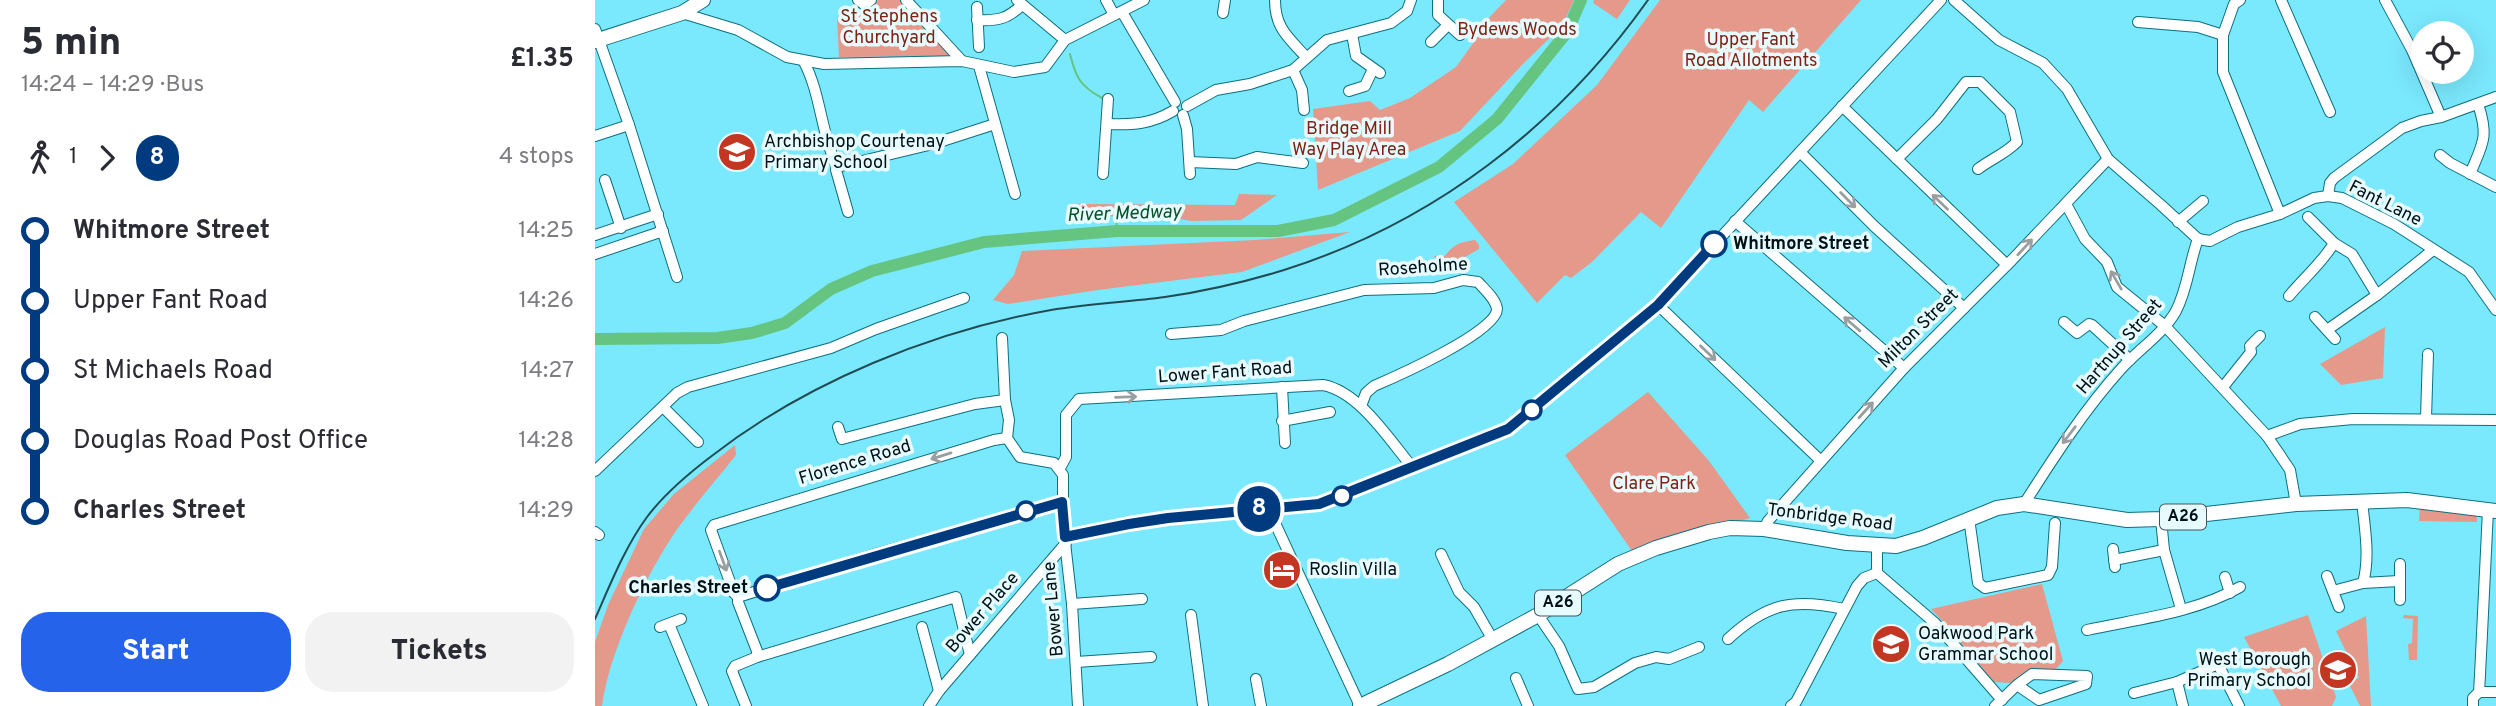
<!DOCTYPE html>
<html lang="en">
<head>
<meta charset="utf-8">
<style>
	:root { --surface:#fff; --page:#f2f2f3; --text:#2b2b33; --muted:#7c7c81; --accent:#2563eb }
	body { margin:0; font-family:Overpass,sans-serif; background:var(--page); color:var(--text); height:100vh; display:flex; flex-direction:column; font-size:26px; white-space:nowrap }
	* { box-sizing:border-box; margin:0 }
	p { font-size:23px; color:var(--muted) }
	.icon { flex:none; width:38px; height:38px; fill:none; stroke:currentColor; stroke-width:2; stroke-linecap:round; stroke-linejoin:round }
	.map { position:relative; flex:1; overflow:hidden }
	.sheet { display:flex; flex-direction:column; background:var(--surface); width:595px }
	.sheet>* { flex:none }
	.badge { padding:0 14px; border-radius:23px; font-size:24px; line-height:46px }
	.controls { position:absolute; left:1816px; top:21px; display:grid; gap:14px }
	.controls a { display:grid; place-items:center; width:63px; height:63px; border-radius:50%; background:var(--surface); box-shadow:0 7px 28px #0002; font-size:35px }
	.map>.badge { position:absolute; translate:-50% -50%; box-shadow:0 0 0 4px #fff }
	.legs { display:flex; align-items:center; gap:10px; height:77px; padding:0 21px; font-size:23px }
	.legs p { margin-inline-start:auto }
	.overview { display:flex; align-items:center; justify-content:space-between; height:119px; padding:0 21px }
	h1 { font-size:38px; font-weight:800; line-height:52px }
	.action { display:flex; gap:14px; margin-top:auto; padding:14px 21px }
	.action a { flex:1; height:80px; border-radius:28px; background:var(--accent); color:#fff; font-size:28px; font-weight:800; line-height:80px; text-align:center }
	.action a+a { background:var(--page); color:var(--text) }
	ul { padding:0 21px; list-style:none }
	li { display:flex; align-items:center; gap:24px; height:70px; font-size:26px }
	li i { display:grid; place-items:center; width:10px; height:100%; margin:0 9px; background:currentColor }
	li i::after { content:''; width:18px; height:18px; margin:-9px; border:5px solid; border-radius:50%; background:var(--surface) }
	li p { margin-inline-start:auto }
	li:first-child i { background:linear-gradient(#0000 50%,currentColor 0) }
	li:last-child i { background:linear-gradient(currentColor 50%,#0000 0) }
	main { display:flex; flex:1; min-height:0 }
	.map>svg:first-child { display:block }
</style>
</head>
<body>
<main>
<section class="sheet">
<div class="overview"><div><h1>5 min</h1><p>14:24 – 14:29 · Bus</p></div><b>£1.35</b></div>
<div class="legs"><svg class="icon" aria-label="walk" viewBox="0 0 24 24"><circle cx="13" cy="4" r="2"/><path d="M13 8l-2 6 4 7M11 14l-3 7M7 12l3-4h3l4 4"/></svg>1<svg class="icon" aria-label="forward" viewBox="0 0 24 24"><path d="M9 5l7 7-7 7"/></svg><b class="badge" style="background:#003b80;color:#fff">8</b><p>4 stops</p></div>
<ul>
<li><i style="color:#003b80"></i><b>Whitmore Street</b><p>14:25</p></li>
<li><i style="color:#003b80"></i><span>Upper Fant Road</span><p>14:26</p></li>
<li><i style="color:#003b80"></i><span>St Michaels Road</span><p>14:27</p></li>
<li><i style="color:#003b80"></i><span>Douglas Road Post Office</span><p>14:28</p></li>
<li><i style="color:#003b80"></i><b>Charles Street</b><p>14:29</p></li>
</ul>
<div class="action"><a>Start</a><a>Tickets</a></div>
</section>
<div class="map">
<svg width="1901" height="706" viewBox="0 0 1901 706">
	<rect width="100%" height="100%" fill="#7ae8fd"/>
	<g fill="#e5998a">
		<path d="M283 0H306L356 54 352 56 244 57 242 17 271 12Z"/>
		<path d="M911 0H979L967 26 926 66 865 131 723 190 718 109 775 101 785 110 815 98 861 67 884 35 883 29Z"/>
		<path d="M999 0H1035L1022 19 998 3Z"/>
		<path d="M1065 0H1266L1168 112 1154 100 1066 228 1046 212 997 262 976 278 970 275 942 303 859 202 918 164 1002 85Z"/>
		<path d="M644 194 682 195 646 220 596 221 564 215 483 217V204L640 205Z"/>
		<path d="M755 232 647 272 503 290 413 304 398 300 419 275 427 251 660 240Z"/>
		<path d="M880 240 884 245V249L852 267 845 266 839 256H850C858 244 866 242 880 240Z"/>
		<path d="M1790 327 1788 378 1746 385 1725 364Z"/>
		<path d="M1053 392 1114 461 1155 518 1037 551 970 455Z"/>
		<path d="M140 445 141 455C122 479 101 503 83 528 52 572 14 652 7 706H0V642L13 605 49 529 79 494Z"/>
		<path d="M1825 503 1882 516V522L1824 521Z"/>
		<path d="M1447 584 1468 661 1461 669 1440 670 1416 683 1399 682 1360 636V633L1366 629 1365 625H1351L1336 609Z"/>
		<path d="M1713 615 1741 697 1737 706H1686L1649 637Z"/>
		<path d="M1809 615 1823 616 1822 660H1814L1813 644 1817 643 1818 619 1808 618Z"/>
		<path d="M1771 616 1776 706H1765L1753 682 1764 678 1741 631Z"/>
	</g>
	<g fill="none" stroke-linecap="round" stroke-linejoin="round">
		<g stroke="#65c480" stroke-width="2">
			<path d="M475 54C481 78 485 86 507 98"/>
			<path d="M521 215 522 231"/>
		</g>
		<path stroke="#65c480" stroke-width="12" d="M0 339 122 338 157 333 190 323 236 289 277 271 389 242 522 231H683L739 220 844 167 902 119 972 32 986 0"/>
		<defs>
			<g id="minor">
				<path d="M263 0 270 5 276 0"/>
				<path d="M311 0 367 61"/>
				<path d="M422 0 470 40"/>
				<path d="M511 0 519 15"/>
				<path d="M680 0C680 28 693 37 711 57"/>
				<path d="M1359 0 1404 40 1448 63 1472 89 1513 159 1566 205 1603 239"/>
				<path d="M1645 0 1639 4 1628 35V72L1685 214"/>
				<path d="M1686 0 1735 112"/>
				<path d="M1790 0 1817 50 1846 117"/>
				<path d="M843 1V15L865 35"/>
				<path d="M382 7 384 47"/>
				<path d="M527 12 580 102"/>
				<path d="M87 13 143 30 192 57 229 64 367 61 419 72 450 67 470 40 549 0"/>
				<path d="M628 13 630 0"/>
				<path d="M382 20C403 21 412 19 427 5"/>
				<path d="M1543 22 1603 27 1628 35"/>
				<path d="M0 29 34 125 82 277"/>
				<path d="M757 34 761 56 785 73"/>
				<path d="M836 42 853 25"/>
				<path d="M209 62C226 94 226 134 242 167L338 144 400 124"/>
				<path d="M384 66 420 194"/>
				<path d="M698 70 707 90 709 110"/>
				<path d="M754 91 770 86 778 69"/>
				<path d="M592 106 621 90 655 84 698 70 732 40 796 23 812 11 816 0"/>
				<path d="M1247 106 1412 265"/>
				<path d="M588 115 592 129 595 174"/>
				<path d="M513 124C538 125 556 124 578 111"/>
				<path d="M0 136 34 125"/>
				<path d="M1205 152 1279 226 1369 308"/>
				<path d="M1845 155 1855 163 1901 187"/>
				<path d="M1302 159 1342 119 1371 82H1385L1415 112 1422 142C1410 154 1396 159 1383 169"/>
				<path d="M595 162 641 164 662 157 708 163"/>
				<path d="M242 167 241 170 253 212"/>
				<path d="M508 174 513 99"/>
				<path d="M1875 174C1888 143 1894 137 1883 104"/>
				<path d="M10 180 26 228"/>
				<path d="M1733 196 1735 183 1739 178 1807 128 1826 121 1846 117 1901 97"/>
				<path d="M1471 204 1490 239 1512 262 1522 287 1570 326 1672 436 1695 470 1701 504"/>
				<path d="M1713 217 1739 243 1757 254 1782 295"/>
				<path d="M1140 221 1309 368"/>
				<path d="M1583 222 1608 201"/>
				<path d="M0 235 63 214"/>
				<path d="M1603 239 1615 241 1643 227 1685 214 1719 198 1733 196 1747 198 1799 224 1874 272 1901 310"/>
				<path d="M0 254 68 231"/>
				<path d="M1694 296C1709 278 1727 263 1739 243"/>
				<path d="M1063 305 1226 461"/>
				<path d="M1720 317 1740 339"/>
				<path d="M1469 322 1482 333 1494 324 1497 325 1535 360"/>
				<path d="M1732 330 1782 295 1838 250"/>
				<path d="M576 334 626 330 649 321 769 290 839 288 868 280 883 282C889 289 901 299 902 309 902 332 800 377 779 386L771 393 766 406"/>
				<path d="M407 338 410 400 414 420 412 438 425 457 459 463 468 475V525L477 604 483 706"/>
				<path d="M687 387 690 443"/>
				<path d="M1628 387 1656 352 1655 346 1665 336"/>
				<path d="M68 407 103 442"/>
				<path d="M1831 418 1833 354"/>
				<path d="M687 421 735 412"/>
				<path d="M243 427 247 439 380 404 410 400"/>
				<path d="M1672 436 1705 424 1758 419 1901 420"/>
				<path d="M465 468 471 457V415L484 399 728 385C765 392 795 441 818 468"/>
				<path d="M0 471 82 393 93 387 236 348 281 329 369 298"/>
				<path d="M1767 502C1770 528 1775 558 1768 583"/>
				<path d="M1429 504C1459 457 1489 410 1526 369 1544 349 1568 334 1581 311 1593 288 1594 263 1603 239"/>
				<path d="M673 508 765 706"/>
				<path d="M1374 518 1383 583 1390 588 1453 575 1457 567 1460 523"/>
				<path d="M1566 519 1569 550 1586 609"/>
				<path d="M1169 529 1173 521 1309 368 1415 262 1513 159"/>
				<path d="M0 532 4 535"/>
				<path d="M470 537 534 524 573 518 724 504 913 429 1063 305 1346 0"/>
				<path d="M1282 546V573L1340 623 1407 700"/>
				<path d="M1518 549 1520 567"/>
				<path d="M846 554 864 592 879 607 898 640"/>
				<path d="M1519 560 1569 550"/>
				<path d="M1732 576 1744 607"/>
				<path d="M1630 577 1635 593"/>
				<path d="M1738 591 1768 583 1804 581"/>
				<path d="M143 597 139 593 116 530 119 525 399 440 412 438"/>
				<path d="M1805 600V564"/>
				<path d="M477 604 547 599"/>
				<path d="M596 615 608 706"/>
				<path d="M943 615 964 646 983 689 999 687 1040 663 1061 657 1074 659 1104 647"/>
				<path d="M74 624 108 706"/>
				<path d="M65 627 86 619"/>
				<path d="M327 627 344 691"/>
				<path d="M1492 630C1542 619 1600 613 1645 587"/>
				<path d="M1133 639C1172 603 1198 598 1249 609"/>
				<path d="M162 657V651L143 602V597L284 553 467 502"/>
				<path d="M481 662 556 657"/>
				<path d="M921 678 933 706"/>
				<path d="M661 679 666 706"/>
				<path d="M1582 682 1588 706"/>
				<path d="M1884 692H1901"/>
				<path d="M1539 693 1582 682 1623 664 1644 706"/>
				<path d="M151 706 137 671 140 666 162 657 361 597 375 655"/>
				<path d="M334 706 344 691 471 543"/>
				<path d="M1196 706 1201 702 1262 586 1269 578 1282 573"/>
				<path d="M1400 706 1422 685 1437 674 1492 676 1491 684 1444 700 1422 685"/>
				<path d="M1878 706V698L1884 692 1885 675 1893 510"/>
			</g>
			<g id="major">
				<path d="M0 41 87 13 108 0"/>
				<path d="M765 706 853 664 943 615 1023 564 1061 548 1114 532 1135 528 1169 529 1252 543 1301 546 1328 538 1402 508 1429 504 1532 520 1566 519 1701 504 1812 500 1901 511"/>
			</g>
		</defs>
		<use href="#minor" stroke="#0c707f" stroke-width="12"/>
		<use href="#major" stroke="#0c707f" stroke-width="16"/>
		<use href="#minor" stroke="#fff" stroke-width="10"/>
		<use href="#major" stroke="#fff" stroke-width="14"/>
		<path stroke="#224c54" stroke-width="2" d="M0 619C15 585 30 547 52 517 70 493 94 473 118 455 212 382 338 331 456 310 494 304 532 302 570 297 611 291 650 282 689 270 838 223 963 127 1053 0"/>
	</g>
	<defs><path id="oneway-shaft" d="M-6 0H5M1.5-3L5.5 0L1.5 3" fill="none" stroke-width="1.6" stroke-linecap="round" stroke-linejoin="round" transform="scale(1.75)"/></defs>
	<g stroke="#999fa1">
		<use href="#oneway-shaft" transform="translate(1253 200) rotate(45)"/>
		<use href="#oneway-shaft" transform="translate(1345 202) rotate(-136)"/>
		<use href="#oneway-shaft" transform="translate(1430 247) rotate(-47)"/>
		<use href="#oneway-shaft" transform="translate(1521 280) rotate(-120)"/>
		<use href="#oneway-shaft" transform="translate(1257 324) rotate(-139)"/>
		<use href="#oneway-shaft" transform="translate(1113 353) rotate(44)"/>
		<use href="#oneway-shaft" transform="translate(531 397) rotate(-2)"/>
		<use href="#oneway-shaft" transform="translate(1271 410) rotate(-48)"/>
		<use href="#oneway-shaft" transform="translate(1474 435) rotate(127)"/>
		<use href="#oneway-shaft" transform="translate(346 456) rotate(163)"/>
		<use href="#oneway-shaft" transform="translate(128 561) rotate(70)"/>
	</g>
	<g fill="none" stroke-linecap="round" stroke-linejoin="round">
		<defs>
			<path id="line-1" d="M172 588 467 502 470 537 534 524 573 518 724 504 913 429 1063 305 1119 244"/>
		</defs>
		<use href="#line-1" stroke="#fff" stroke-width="16"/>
		<use href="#line-1" stroke="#003b80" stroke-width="10"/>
	</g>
	<defs>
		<symbol id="school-disc" viewBox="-11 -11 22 22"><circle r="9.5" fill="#c23622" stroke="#e7fbff"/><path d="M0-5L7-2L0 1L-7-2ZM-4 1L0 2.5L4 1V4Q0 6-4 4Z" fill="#fff"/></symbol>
		<symbol id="hotel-disc" viewBox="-11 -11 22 22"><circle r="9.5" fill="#c23622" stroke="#e7fbff"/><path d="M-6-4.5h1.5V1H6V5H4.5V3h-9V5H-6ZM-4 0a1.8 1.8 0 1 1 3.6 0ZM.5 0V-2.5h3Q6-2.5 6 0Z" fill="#fff"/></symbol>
	</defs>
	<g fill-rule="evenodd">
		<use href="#school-disc" x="120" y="130" width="44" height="44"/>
		<use href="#hotel-disc" x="665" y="548" width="44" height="44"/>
		<use href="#school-disc" x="1274" y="622" width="44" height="44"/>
		<use href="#school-disc" x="1721" y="648" width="44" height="44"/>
	</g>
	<g fill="#fff" stroke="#003b80" stroke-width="3.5">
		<circle cx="1119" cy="244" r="12"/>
		<circle cx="937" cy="410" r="9"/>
		<circle cx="747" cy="496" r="9"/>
		<circle cx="431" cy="511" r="9"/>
		<circle cx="172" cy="588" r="12"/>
	</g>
	<g text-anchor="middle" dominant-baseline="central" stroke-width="7" stroke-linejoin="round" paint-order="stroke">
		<g fill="#e7fbff" stroke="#45565a" stroke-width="2">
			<rect x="1565" y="504.5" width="46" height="25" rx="5"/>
			<rect x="940" y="590.5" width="46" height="25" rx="5"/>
		</g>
		<g font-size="16" font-weight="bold" fill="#001014">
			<text x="1588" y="517">A26</text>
			<text x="963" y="603">A26</text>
		</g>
		<g font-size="18" fill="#7f2113" stroke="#e7fbff">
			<text x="294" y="17">St Stephens<tspan x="294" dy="21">Churchyard</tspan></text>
			<text x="922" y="30">Bydews Woods</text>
			<text x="1156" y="40">Upper Fant<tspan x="1156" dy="21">Road Allotments</tspan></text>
			<text x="754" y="129">Bridge Mill<tspan x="754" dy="21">Way Play Area</tspan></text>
			<text x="1059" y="484">Clare Park</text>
		</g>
		<g font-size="18" fill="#001014" stroke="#e7fbff" text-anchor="start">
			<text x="169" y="142">Archbishop Courtenay<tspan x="169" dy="21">Primary School</tspan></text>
			<text x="714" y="570">Roslin Villa</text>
			<text x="1323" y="634">Oakwood Park<tspan x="1323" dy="21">Grammar School</tspan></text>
			<text x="1716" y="660" text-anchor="end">West Borough<tspan x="1716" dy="21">Primary School</tspan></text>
		</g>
		<g font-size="18" fill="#001014" stroke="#e7fbff">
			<text transform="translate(1790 204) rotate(27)">Fant Lane</text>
			<text transform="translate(828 268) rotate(-4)">Roseholme</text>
			<text transform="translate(1324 329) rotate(-45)">Milton Street</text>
			<text transform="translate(1525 347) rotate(-49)">Hartnup Street</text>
			<text transform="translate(630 373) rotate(-4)">Lower Fant Road</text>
			<text transform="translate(260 463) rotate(-17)">Florence Road</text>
			<text transform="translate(1235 518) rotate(7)">Tonbridge Road</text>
			<text transform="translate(459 609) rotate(-95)">Bower Lane</text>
			<text transform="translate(388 613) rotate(-49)">Bower Place</text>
		</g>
		<g font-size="18" font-weight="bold" fill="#001014" stroke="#e7fbff" text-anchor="start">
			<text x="1138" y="244">Whitmore Street</text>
			<text x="153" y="588" text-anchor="end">Charles Street</text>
		</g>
		<g font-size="19" font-style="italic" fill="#065126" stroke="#e7fbff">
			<text transform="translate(529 214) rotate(-2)">River Medway</text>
		</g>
	</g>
</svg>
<div class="controls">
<a><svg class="icon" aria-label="locate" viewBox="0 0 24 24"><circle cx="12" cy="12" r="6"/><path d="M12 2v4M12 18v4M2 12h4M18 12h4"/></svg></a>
</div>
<b class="badge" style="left:664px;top:509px;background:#003b80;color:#fff">8</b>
</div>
</main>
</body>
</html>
